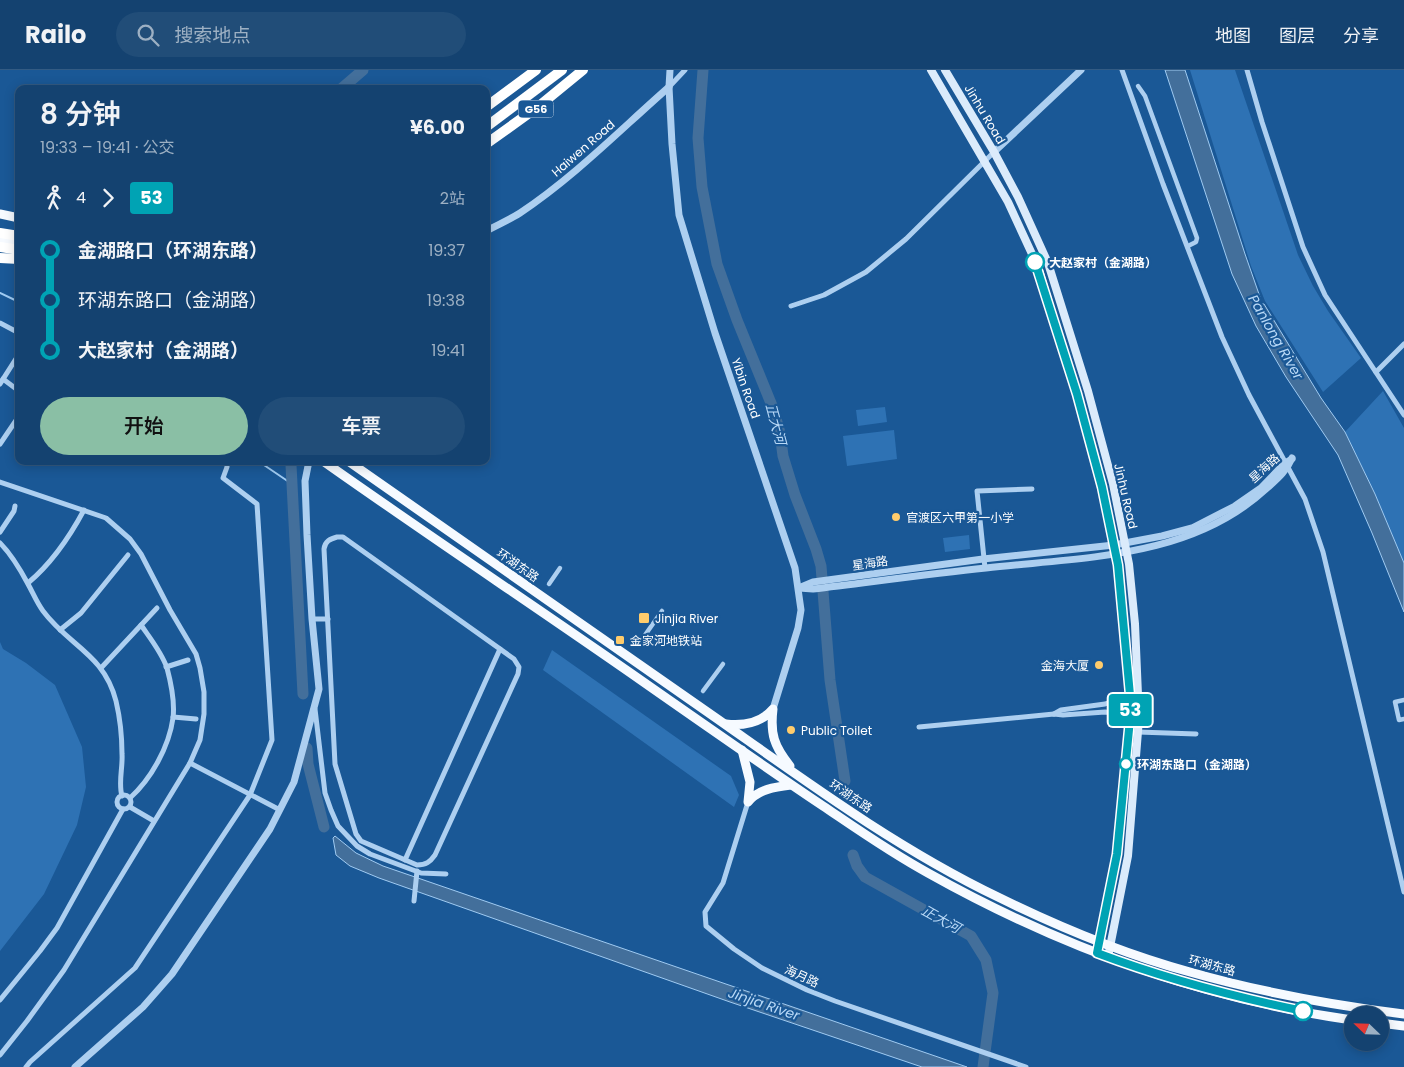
<!DOCTYPE html>
<html lang="zh">
<head>
<meta charset="utf-8">
<style>
	:root { --surface:#144270; --page:#214d78; --text:#f1f3f6; --muted:#9db0c3; --line:#335b83; --accent:#8abfa5 }
	body { margin:0; font-family:Poppins,"Noto Sans SC",sans-serif; background:var(--page); color:var(--text); height:100vh; display:flex; flex-direction:column; font-size:19px; white-space:nowrap }
	* { box-sizing:border-box; margin:0 }
	p { font-size:16px; color:var(--muted) }
	.icon { flex:none; width:28px; height:28px; fill:none; stroke:currentColor; stroke-width:2; stroke-linecap:round; stroke-linejoin:round }
	.map { position:relative; flex:1; overflow:hidden }
	.panel { position:absolute; left:15px; top:15px; width:475px; height:380px; display:flex; flex-direction:column; background:var(--surface); border-radius:10px; box-shadow:0 2px 12px #0003,0 0 0 1px var(--line) }
	.panel>* { flex:none }
	.badge { padding:0 10px; border-radius:4px; font-size:18px; line-height:32px }
	.needle { width:32px; rotate:293deg }
	.buttons { position:absolute; left:1344px; top:936px; display:grid; gap:10px }
	.buttons a { display:grid; place-items:center; width:45px; height:45px; border-radius:50%; background:var(--surface); box-shadow:0 2px 12px #0003,0 0 0 1px var(--line); font-size:25px }
	.map>.badge { position:absolute; translate:-50% -50%; box-shadow:0 0 0 2px #fff }
	.legs { display:flex; align-items:center; gap:8px; height:55px; padding:0 25px; font-size:16px }
	.legs p { margin-inline-start:auto }
	.head { display:flex; align-items:center; justify-content:space-between; height:85px; padding:0 25px }
	h1 { font-size:28px; font-weight:600; line-height:38px }
	.cta { display:flex; gap:10px; margin-top:auto; padding:10px 25px }
	.cta a { flex:1; height:58px; border-radius:30px; background:var(--accent); color:#111; font-size:20px; font-weight:600; line-height:58px; text-align:center }
	.cta a+a { background:var(--page); color:var(--text) }
	ul { padding:0 25px; list-style:none }
	li { display:flex; align-items:center; gap:18px; height:50px; font-size:19px }
	li i { display:grid; place-items:center; width:8px; height:100%; margin:0 6px; background:currentColor }
	li i::after { content:''; width:12px; height:12px; margin:-6px; border:4px solid; border-radius:50%; background:var(--surface) }
	li p { margin-inline-start:auto }
	li:first-child i { background:linear-gradient(#0000 50%,currentColor 0) }
	li:last-child i { background:linear-gradient(currentColor 50%,#0000 0) }
	header { display:flex; align-items:center; gap:30px; box-sizing:border-box; height:70px; padding:0 25px; background:var(--surface); border-bottom:1px solid var(--line) }
	header strong { font-size:24px }
	nav { display:flex; gap:28px; margin-inline-start:auto; font-size:18px }
	.search { width:350px; height:45px; background:var(--page); display:flex; align-items:center; gap:12px; box-sizing:border-box; padding:0 18px; border-radius:28px; color:var(--muted); font-size:19px }
	.map>svg:first-child { display:block }
</style>
</head>
<body>
<header>
<strong>Railo</strong>
<div class="search"><svg class="icon" aria-label="search" viewBox="0 0 24 24"><circle cx="10" cy="10" r="6"/><path d="M15 15l6 6"/></svg>搜索地点</div>
<nav><a>地图</a><a>图层</a><a>分享</a></nav>
</header>
<div class="map">
<svg width="1404" height="997" viewBox="0 0 1404 997">
	<rect width="100%" height="100%" fill="#1a5896"/>
	<g fill="#2e72b4">
		<path d="M1190 0H1235L1298 185 1313 216 1328 241 1361 288 1323 322 1265 231 1251 196Z"/>
		<path d="M1383 321 1404 358V493L1375 424 1345 362Z"/>
		<path d="M885 337 887 352 858 356 856 340Z"/>
		<path d="M894 360 897 389 847 396 843 366Z"/>
		<path d="M969 465 970 479 945 482 943 468Z"/>
		<path d="M0 572 3 579 26 593 55 615 82 677 86 717 77 755 44 824 0 881Z"/>
		<path d="M552 580 731 706 739 725 734 737 543 600Z"/>
	</g>
	<g fill="#436f9b" stroke="#a0cbf2">
		<path d="M1165 0H1185L1245 184 1260 227 1257 228 1260 234H1264L1321 328 1345 362 1375 424 1404 493V542L1372 463 1338 385 1286 307 1256 256 1232 204Z"/>
		<path d="M335 766 356 783 383 796 967 997H922L730 932 379 808 350 796 336 785 333 768Z"/>
	</g>
	<g fill="none" stroke-linecap="round" stroke-linejoin="round">
		<g stroke="#a0cbf2" stroke-width="2">
			<path d="M0 223 19 232"/>
			<path d="M258 391 292 414"/>
		</g>
		<g stroke="#436f9b" stroke-width="11">
			<path d="M703 0 698 68 702 117 717 194 737 250 773 338 780 363 783 386 795 425 816 479 821 496 830 610 845 711"/>
			<path d="M341 19 363 0"/>
			<path d="M291 395 303 624"/>
			<path d="M307 678 308 694 324 757"/>
			<path d="M853 785 857 796 865 807 971 866 986 890 993 923 983 997"/>
		</g>
		<g stroke="#adcff0" stroke-width="4.5">
			<path d="M1138 16 1145 26 1197 168 1196 172 1188 176"/>
			<path d="M549 514 560 498"/>
			<path d="M638 575 662 541"/>
			<path d="M703 621 723 594"/>
			<path d="M1404 630 1395 632 1399 650 1404 649"/>
		</g>
		<g stroke="#adcff0" stroke-width="5">
			<path d="M1122 0 1163 114 1222 267 1249 325 1305 429 1323 482 1404 822"/>
			<path d="M1247 0 1262 52 1303 177 1325 225 1404 345"/>
			<path d="M669 17 685 0"/>
			<path d="M791 236 824 225 866 202 906 169 994 82"/>
			<path d="M0 253 19 263"/>
			<path d="M1376 302 1404 274"/>
			<path d="M3 309 19 321"/>
			<path d="M0 314 19 284"/>
			<path d="M0 374 19 346"/>
			<path d="M0 412 106 448 130 469 141 484 170 540 196 584 200 598 204 622V644L200 670 190 693 64 900 27 951 0 985"/>
			<path d="M0 462 14 441 15 436"/>
			<path d="M337 467H343L514 589 519 597 518 604 435 785C430 792 426 795 417 795L361 771 356 764 335 694 324 479C325 471 330 469 337 467Z"/>
			<path d="M0 473C12 485 20 499 28 514 33 523 37 533 43 541 69 576 104 584 116 631 120 648 122 666 122 684 123 697 118 713 122 726"/>
			<path d="M985 498 977 421 1032 419"/>
			<path d="M28 513C52 493 69 468 84 440"/>
			<path d="M312 549H328"/>
			<path d="M60 560 81 543 128 485"/>
			<path d="M166 597 188 590"/>
			<path d="M101 598 157 538"/>
			<path d="M315 639 325 723 331 740 338 756 357 776 370 784 421 803 446 804"/>
			<path d="M1054 644 1061 640 1105 634 1130 625"/>
			<path d="M173 647 196 649"/>
			<path d="M919 657 1054 644 1063 645 1105 642 1130 645"/>
			<path d="M1138 662 1196 664"/>
			<path d="M190 693 280 740"/>
			<circle cx="124" cy="732" r="7"/>
			<path d="M130 728C151 709 169 677 173 648 175 632 171 613 167 598 162 583 150 568 141 555"/>
			<path d="M748 732 723 813 705 842 706 856 734 879 762 898 807 920 835 931 1026 997"/>
			<path d="M130 737 154 751"/>
			<path d="M405 790 500 579"/>
			<path d="M414 831 417 801"/>
			<path d="M0 930 40 881 57 858 123 739"/>
			<path d="M26 997 30 992 135 898 250 725 272 670 257 434 223 408 227 397V391"/>
		</g>
		<g stroke="#adcff0" stroke-width="7">
			<path d="M670 0 669 17 672 74 679 145 715 263 795 498 801 540 798 558 773 639"/>
			<path d="M994 82 1081 0"/>
			<path d="M486 161C497 155 509 150 520 143 574 107 620 60 669 17"/>
			<path d="M801 517 813 512 983 489 1114 475 1162 466 1192 458 1235 436 1261 418 1285 393 1292 389"/>
			<path d="M799 518 813 519C871 512 929 504 986 498 1082 487 1190 489 1266 419 1277 409 1286 402 1292 388"/>
			<path d="M75 997 143 937 172 904 270 759 294 712 319 619 312 549 307 465 305 411 309 391"/>
		</g>
		<g stroke="#dbebfb" stroke-width="8">
			<path d="M931 0 1008 132 1038 197 1077 325 1102 417 1118 495 1130 625V649L1117 784 1097 883"/>
			<path d="M945 0 994 82 1018 127 1048 193 1088 321 1113 414 1129 494 1135 554 1139 649 1128 786 1108 887"/>
		</g>
		<g stroke="#f6faff" stroke-width="9">
			<path d="M0 144 19 148"/>
			<path d="M0 168 19 177"/>
			<path d="M323 391C429 466 536 537 642 611 702 653 762 695 823 736 857 759 891 783 928 803 1060 877 1203 929 1352 950"/>
			<path d="M348 391C471 477 594 563 716 648 807 712 898 779 998 827 1059 857 1124 884 1190 902 1260 922 1332 935 1404 944"/>
			<path d="M726 654C744 656 761 653 773 639 770 664 774 676 790 696"/>
			<path d="M742 680 750 712 748 732C759 719 775 717 791 715"/>
			<path d="M1380 953 1404 956"/>
		</g>
		<g stroke="#fff" stroke-width="10">
			<path d="M486 37 536 0"/>
			<path d="M486 57 562 0"/>
			<path d="M486 74 539 36 583 0"/>
			<path d="M0 163 19 166"/>
			<path d="M0 177 19 180"/>
		</g>
		<path stroke="#fff" stroke-width="10" d="M0 188 19 189"/>
	</g>
	<g fill="none" stroke-linecap="round" stroke-linejoin="round">
		<defs>
			<path id="line-1" d="M1035 192 1077 324 1102 417 1118 495 1130 625V649L1117 784 1097 883C1166 909 1230 926 1303 941"/>
		</defs>
		<use href="#line-1" stroke="#fff" stroke-width="11"/>
		<use href="#line-1" stroke="#00a3b4" stroke-width="8"/>
	</g>
	<g fill="#fff" stroke="#00a3b4" stroke-width="2.5">
		<circle cx="1035" cy="192" r="9"/>
		<circle cx="1126" cy="694" r="6"/>
		<circle cx="1303" cy="941" r="9"/>
	</g>
	<g fill="#ffcc6c" stroke="#1a5896" stroke-width="2">
		<circle cx="896" cy="447" r="5"/>
		<rect x="638" y="542" width="12" height="12" rx="2.5"/>
		<rect x="615" y="565" width="10" height="10" rx="2.5"/>
		<circle cx="1099" cy="595" r="5"/>
		<circle cx="791" cy="660" r="5"/>
	</g>
	<g text-anchor="middle" dominant-baseline="central" stroke-width="4.5" stroke-linejoin="round" paint-order="stroke">
		<rect fill="#1a5896" stroke="#bacde0" stroke-width="1" x="518.5" y="30.5" width="35" height="17" rx="4"/>
		<g font-size="11" font-weight="bold" fill="#fff">
			<text x="536" y="39">G56</text>
		</g>
		<g font-size="12" fill="#fff" stroke="#1a5896">
			<text transform="translate(985 44) rotate(59)">Jinhu Road</text>
			<text transform="translate(583 78) rotate(-41)">Haiwen Road</text>
			<text transform="translate(746 318) rotate(71)">Yibin Road</text>
			<text transform="translate(1264 398) rotate(-42)">星海路</text>
			<text transform="translate(1126 426) rotate(77)">Jinhu Road</text>
			<text transform="translate(870 493) rotate(-8)">星海路</text>
			<text transform="translate(518 495) rotate(35)">环湖东路</text>
			<text transform="translate(851 726) rotate(34)">环湖东路</text>
			<text transform="translate(1212 895) rotate(15)">环湖东路</text>
			<text transform="translate(802 906) rotate(25)">海月路</text>
		</g>
		<g font-size="12" font-weight="bold" fill="#fff" stroke="#1a5896" text-anchor="start">
			<text x="1049" y="192">大赵家村（金湖路）</text>
			<text x="1137" y="694">环湖东路口（金湖路）</text>
		</g>
		<g font-size="12" fill="#fff" stroke="#1a5896" text-anchor="start">
			<text x="906" y="447">官渡区六甲第一小学</text>
			<text x="655" y="548">Jinjia River</text>
			<text x="630" y="570">金家河地铁站</text>
			<text x="1089" y="595" text-anchor="end">金海大厦</text>
			<text x="801" y="660">Public Toilet</text>
		</g>
		<g font-size="14" font-style="italic" fill="#b9d9f7" stroke="#1a5896">
			<text transform="translate(1276 267) rotate(60)">Panlong River</text>
			<text transform="translate(776 354) rotate(75)">正大河</text>
			<text transform="translate(941 849) rotate(29)">正大河</text>
			<text transform="translate(764 934) rotate(19)">Jinjia River</text>
		</g>
	</g>
</svg>
<div class="buttons">
<a><svg class="needle" viewBox="-14 -14 28 28"><path d="M0-13l5 13h-10z" fill="#e53935"/><path d="M0 13l5-13h-10z" fill="#9db0c3"/></svg></a>
</div>
<b class="badge" style="left:1130px;top:640px;background:#00a3b4;color:#fff">53</b>
<section class="panel">
<div class="head"><div><h1>8 分钟</h1><p>19:33 – 19:41 · 公交</p></div><b>¥6.00</b></div>
<div class="legs"><svg class="icon" aria-label="walk" viewBox="0 0 24 24"><circle cx="13" cy="4" r="2"/><path d="M13 8l-2 6 4 7M11 14l-3 7M7 12l3-4h3l4 4"/></svg>4<svg class="icon" aria-label="forward" viewBox="0 0 24 24"><path d="M9 5l7 7-7 7"/></svg><b class="badge" style="background:#00a3b4;color:#fff">53</b><p>2站</p></div>
<ul>
<li><i style="color:#00a3b4"></i><b>金湖路口（环湖东路）</b><p>19:37</p></li>
<li><i style="color:#00a3b4"></i><span>环湖东路口（金湖路）</span><p>19:38</p></li>
<li><i style="color:#00a3b4"></i><b>大赵家村（金湖路）</b><p>19:41</p></li>
</ul>
<div class="cta"><a>开始</a><a>车票</a></div>
</section>
</div>
</body>
</html>
